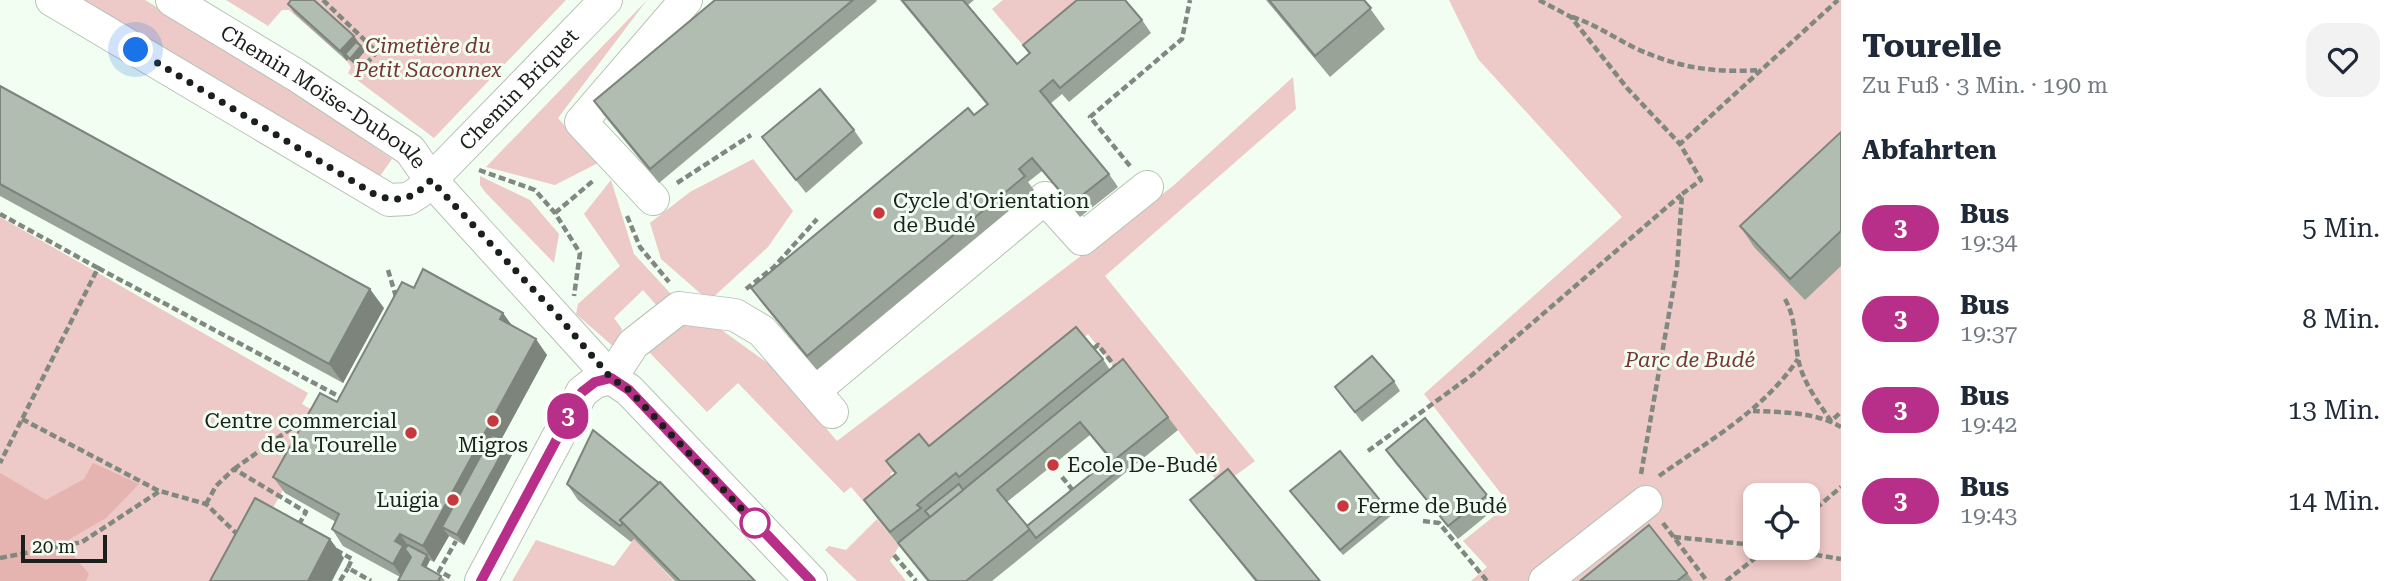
<!DOCTYPE html>
<html lang="de">
<head>
<meta charset="utf-8">
<style>
	:root { --surface:#fff; --page:#f2f2f3; --text:#1f2937; --muted:#747a83 }
	body { margin:0; font-family:"Roboto Serif",serif; background:var(--page); color:var(--text); height:100vh; display:flex; flex-direction:column; font-size:26px; white-space:nowrap }
	* { box-sizing:border-box; margin:0 }
	p { font-size:23px; color:var(--muted) }
	.icon { flex:none; width:38px; height:38px; fill:none; stroke:currentColor; stroke-width:2; stroke-linecap:round; stroke-linejoin:round }
	.map { position:relative; flex:1; overflow:hidden }
	.side { display:flex; flex-direction:column; background:var(--surface); width:560px }
	.side>* { flex:none }
	.badge { padding:0 14px; border-radius:23px; font-size:24px; line-height:46px }
	.controls { position:absolute; left:1743px; top:483px; display:grid; gap:14px }
	.controls a { display:grid; place-items:center; width:77px; height:77px; border-radius:14px; background:var(--surface); box-shadow:0 4px 10px #0003; font-size:35px }
	.scale { position:absolute; left:21px; bottom:18px; width:86px; box-sizing:border-box; padding-left:7px; border:4px solid #1c201c; border-top:0; font-size:19px; line-height:24px; white-space:nowrap; color:#1c201c; -webkit-text-stroke:5px #f2fef1; paint-order:stroke }
	.you { position:absolute; width:35px; height:35px; margin:-18px; border:5px solid #fff; border-radius:50%; background:#1a73e8; box-shadow:0 0 0 10px #1a73e833 }
	.map>.badge { position:absolute; translate:-50% -50%; box-shadow:0 0 0 4px #fff }
	h2 { padding:0 21px; font-size:26px; line-height:63px }
	.round { display:grid; place-items:center; flex:none; width:74px; height:74px; border-radius:21px; background:var(--page) }
	.head { display:flex; align-items:center; justify-content:space-between; height:119px; padding:0 21px }
	h1 { font-size:33px; font-weight:700; line-height:52px }
	ul { padding:0; list-style:none }
	li { display:flex; align-items:center; gap:21px; height:91px; padding:0 21px }
	li div { flex:1 }
	li b { display:block; font-size:26px }
	li em { font-style:normal }
	li .badge { min-width:77px; font-weight:700; text-align:center }
	main { display:flex; flex:1; min-height:0 }
	.map>svg:first-child { display:block }
</style>
</head>
<body>
<main>
<div class="map">
<svg width="1841" height="581" viewBox="0 0 1841 581">
	<rect width="100%" height="100%" fill="#f2fef1"/>
	<g fill="#edc9c7" fill-rule="evenodd">
		<path d="M83 0H145L294 92 392 159 380 176Z"/>
		<path d="M226 0H566L434 138 348 73 351 67 347 61 289 10H282L268 26Z"/>
		<path d="M647 0 558 118 598 163 555 185 486 167Z"/>
		<path d="M1003 0H1086L1027 50 992 9Z"/>
		<path d="M1449 0H1841V581H1471L1487 567 1463 541 1509 504 1424 394 1622 217 1478 59ZM1755 495H1808V548H1755Z"/>
		<path d="M1293 77 1296 109 1105 276 1255 461 1221 486 1133 372 1123 378 1088 334 939 456 929 444 890 474 900 488 871 510 851 487 844 493 738 383 707 412 649 352 698 313 776 369 837 441 1173 186Z"/>
		<path d="M753 159 793 211 768 247 709 301 661 259 650 223 690 192Z"/>
		<path d="M480 176 530 200 559 234 554 263 485 192 480 185Z"/>
		<path d="M611 180 634 254 671 294 657 306 643 290 614 318 622 329 615 348 576 314 578 304 620 266 584 214Z"/>
		<path d="M0 217 308 393 302 404 324 417 232 581H0Z"/>
		<path d="M877 519 899 546 890 561 906 581H857L825 550 829 546 846 550Z"/>
		<path d="M634 539 674 581H512L536 540 614 566Z"/>
	</g>
	<path fill="#e5b3b0" d="M93 463 139 484 106 518 63 543 89 574 86 581H0V473L46 500 84 479Z"/>
	<g fill="none" stroke-linecap="round" stroke-linejoin="round">
		<defs>
			<g id="minor">
				<path id="s1" d="M52 0 389 200 408 199 419 192 606 0"/>
				<path id="s2" d="M172 0 296 75 410 150 431 180 611 378 629 390 811 581"/>
				<path d="M653 199 581 122 686 0"/>
				<path d="M611 378 633 344 679 308 735 315 762 331 832 412"/>
				<path d="M814 391 1045 198 1082 239 1147 187"/>
				<path d="M481 581 582 392 595 382 611 378"/>
				<path d="M1545 581 1646 502"/>
			</g>
		</defs>
		<use href="#minor" stroke="#b7c2b6" stroke-width="34"/>
		<g stroke="#80887f" stroke-width="4.5" stroke-dasharray="7 3.5" stroke-linecap="butt">
			<path d="M323 0 377 52 366 64"/>
			<path d="M1539 0 1571 17 1627 88 1680 144"/>
			<path d="M1572 17C1595 24 1613 37 1635 48 1679 68 1713 73 1761 70"/>
			<path d="M1130 166 1090 117 1182 39 1190 0"/>
			<path d="M479 170 535 190 555 213 580 253 574 296"/>
			<path d="M677 183 751 135"/>
			<path d="M555 213 594 180"/>
			<path d="M0 214 98 268 0 463"/>
			<path d="M627 216 640 247 669 282"/>
			<path d="M98 268 342 398"/>
			<path d="M388 270 397 300"/>
			<path d="M746 289 774 267 817 219"/>
			<path d="M1785 299C1796 319 1794 336 1798 358 1802 381 1818 402 1831 421L1841 412"/>
			<path d="M1093 349 1098 345 1118 370"/>
			<path d="M1753 411C1781 412 1816 412 1841 427"/>
			<path d="M22 419 159 491"/>
			<path d="M1368 451 1472 375 1681 195"/>
			<path d="M234 469 310 415"/>
			<path d="M1641 474 1677 268 1682 194 1701 180 1680 144 1838 0"/>
			<path d="M1659 476C1708 441 1763 411 1798 359"/>
			<path d="M1062 477 1075 493"/>
			<path d="M206 504 216 486 234 469 306 512 298 526"/>
			<path d="M1808 515 1841 487"/>
			<path d="M1423 521 1439 523 1487 581"/>
			<path d="M1663 523 1707 581"/>
			<path d="M1674 537 1755 545"/>
			<path d="M1774 548 1841 559"/>
			<path d="M336 550 352 559 348 568 371 581"/>
			<path d="M894 555 916 581"/>
			<path d="M0 558 82 542 160 491 206 504 238 535"/>
			<path d="M450 577 439 571 456 541"/>
			<path d="M340 581 348 568"/>
			<path d="M1726 581 1768 548"/>
		</g>
		<use href="#minor" stroke="#fff" stroke-width="32"/>
	</g>
	<g fill="#99a398" fill-rule="evenodd">
		<path d="M715 0H876L877 1 659 183 603 114 594 101Z"/>
		<path d="M900 0H974L968 5 1017 64 1029 54 1023 45 1142 20 1151 33 1069 102 1062 94 1050 104 1109 174 1118 187 1080 217 1042 171 1028 182 1034 190 817 370 761 302 751 288 987 105Z"/>
		<path d="M1266 0H1364L1385 29 1330 77Z"/>
		<path d="M288 4 354 36 365 51 354 64 348 59 347 61 294 13Z"/>
		<path d="M0 86 384 308 343 383 0 196Z"/>
		<path d="M854 130 863 143 806 193 762 137Z"/>
		<path d="M1841 132V266L1805 300 1754 247 1740 226Z"/>
		<path d="M414 288 503 313 511 324 547 355 501 440 513 453 464 545 449 536 434 562 430 560 426 568 441 576 445 581H398L400 577 343 546 332 529 336 522 285 493 273 477 337 402Z"/>
		<path d="M1103 359 1110 370 1168 417 1178 430 992 581H927L873 513 864 500 895 474 886 461 929 446ZM1090 435 1109 459 1027 526 1007 502Z"/>
		<path d="M1394 381 1400 391 1362 422 1335 387Z"/>
		<path d="M1386 450 1487 495 1496 508 1458 539 1395 463Z"/>
		<path d="M567 484 755 581H675L634 539 631 542 578 500Z"/>
		<path d="M1290 491 1388 510 1392 515 1343 555Z"/>
		<path d="M1190 500 1320 581H1255L1200 513Z"/>
		<path d="M1687 573 1693 581H1580Z"/>
	</g>
	<g fill="#7d847c">
		<path d="M354 36 361 46 345 54 348 59 347 61 340 51Z"/>
		<path d="M361 46 365 51 354 64 350 59Z"/>
		<path d="M370 289 384 308 343 383 329 364Z"/>
		<path d="M503 313 514 329 500 319Z"/>
		<path d="M536 339 547 355 451 532 442 527 449 536 434 562 423 546Z"/>
		<path d="M507 444 513 453 464 545 457 535Z"/>
		<path d="M400 534 411 550 414 562 404 580 393 564 395 541Z"/>
		<path d="M330 539 344 558 332 581H308Z"/>
		<path d="M427 555 430 560 425 570 422 565Z"/>
	</g>
	<g fill="#b2bdb1" stroke="#7d847c" stroke-width="2">
		<path d="M291 0H314L354 36 340 51 288 4Z"/>
		<path d="M715 0H853L650 169 594 101Z"/>
		<path d="M902 0H963L1017 64 1030 53 1023 45 1077 0H1125L1142 20 1060 88 1053 80 1040 91 1109 174 1071 204 1032 158 1019 169 1025 176 807 356 751 288 968 108 974 115 988 104Z"/>
		<path d="M1269 0H1364L1371 8 1315 56Z"/>
		<path d="M356 42 361 46 350 59 345 54Z"/>
		<path d="M0 86 370 289 329 364 0 184Z"/>
		<path d="M820 89 854 130 796 180 762 137Z"/>
		<path d="M1841 132V231L1790 279 1740 226Z"/>
		<path d="M423 269 503 313 500 319 536 339 423 546 400 534 395 541 403 546 393 564 332 529 339 514 273 477 320 393 337 402 402 282 414 288Z"/>
		<path d="M1076 327 1103 359 959 477 956 473 919 503 917 505 921 508 890 532 864 500 896 473 886 461 919 434 929 446Z"/>
		<path d="M1372 356 1394 381 1355 412 1335 387Z"/>
		<path d="M1123 359 1168 417 1113 461 1080 422 997 490 1030 529 966 581H929L898 543Z"/>
		<path d="M1425 418 1487 495 1448 526 1386 450Z"/>
		<path d="M593 430 659 483 620 520 623 523 620 526 567 484Z"/>
		<path d="M492 435 507 444 457 535 442 527Z"/>
		<path d="M1340 451 1388 510 1340 550 1290 491Z"/>
		<path d="M1110 459 1119 470 1036 538 1027 526Z"/>
		<path d="M1228 469 1320 581H1257L1190 500Z"/>
		<path d="M660 482 755 581H680L620 520Z"/>
		<path d="M959 484 963 490 930 517 925 511Z"/>
		<path d="M255 498 330 539 308 581H210Z"/>
		<path d="M1649 525 1687 573 1677 581H1580Z"/>
		<path d="M408 545 427 555 422 565 441 576 438 581H398L411 557 405 549Z"/>
	</g>
	<g fill="none" stroke-linecap="round" stroke-linejoin="round">
		<defs>
			<path id="line" d="M481 581 582 392 595 382 611 378 629 390 811 581"/>
		</defs>
		<use href="#line" stroke="#fff" stroke-width="16"/>
		<use href="#line" stroke="#b82f89" stroke-width="10"/>
		<path stroke="#1c201c" stroke-width="7" stroke-dasharray="0 12.6" d="M136 50 374 194C399 204 413 199 431 180L558 316 611 378 629 390 755 523"/>
	</g>
	<g fill="#c8383f" stroke="#f2fef1" stroke-width="2.5">
		<circle cx="879" cy="213" r="7"/>
		<circle cx="493" cy="421" r="7"/>
		<circle cx="411" cy="433" r="7"/>
		<circle cx="1053" cy="465" r="7"/>
		<circle cx="453" cy="500" r="7"/>
		<circle cx="1343" cy="506" r="7"/>
	</g>
	<circle fill="#fff" stroke="#b82f89" stroke-width="3.5" cx="755" cy="523" r="14"/>
	<g text-anchor="middle" dominant-baseline="central" stroke-width="6" stroke-linejoin="round" paint-order="stroke">
		<g font-size="21" font-style="italic" fill="#753635" stroke="#f2fef1">
			<text x="428" y="46">Cimetière du<tspan x="428" dy="24">Petit Saconnex</tspan></text>
			<text x="1690" y="360">Parc de Budé</text>
		</g>
		<g font-size="21" fill="#1c201c" stroke="#f2fef1">
			<text stroke="none"><textPath href="#s1" startOffset="567">Chemin Briquet</textPath></text>
			<text stroke="none"><textPath href="#s2" startOffset="180">Chemin Moïse-Duboule</textPath></text>
		</g>
		<g font-size="21" fill="#1c201c" stroke="#f2fef1" text-anchor="start">
			<text x="893" y="201">Cycle d'Orientation<tspan x="893" dy="24">de Budé</tspan></text>
			<text x="397" y="421" text-anchor="end">Centre commercial<tspan x="397" dy="24">de la Tourelle</tspan></text>
			<text x="493" y="445" text-anchor="middle">Migros</text>
			<text x="1067" y="465">Ecole De-Budé</text>
			<text x="439" y="500" text-anchor="end">Luigia</text>
			<text x="1357" y="506">Ferme de Budé</text>
		</g>
	</g>
</svg>
<div class="controls">
<a><svg class="icon" aria-label="locate" viewBox="0 0 24 24"><circle cx="12" cy="12" r="6"/><path d="M12 2v4M12 18v4M2 12h4M18 12h4"/></svg></a>
</div>
<div class="scale">20 m</div>
<div class="you" style="left:136px;top:50px"></div>
<b class="badge" style="left:568px;top:416px;background:#b82f89;color:#fff">3</b>
</div>
<section class="side">
<div class="head"><div><h1>Tourelle</h1><p>Zu Fuß · 3 Min. · 190 m</p></div><a class="round"><svg class="icon" aria-label="heart" viewBox="0 0 24 24"><path d="M12 20l-8-8c-3-5 5-10 8-4 3-6 11-1 8 4z"/></svg></a></div>
<h2>Abfahrten</h2>
<ul>
<li><span class="badge" style="background:#b82f89;color:#fff">3</span><div><b>Bus</b><p>19:34</p></div><em>5 Min.</em></li>
<li><span class="badge" style="background:#b82f89;color:#fff">3</span><div><b>Bus</b><p>19:37</p></div><em>8 Min.</em></li>
<li><span class="badge" style="background:#b82f89;color:#fff">3</span><div><b>Bus</b><p>19:42</p></div><em>13 Min.</em></li>
<li><span class="badge" style="background:#b82f89;color:#fff">3</span><div><b>Bus</b><p>19:43</p></div><em>14 Min.</em></li>
</ul>
</section>
</main>
</body>
</html>
